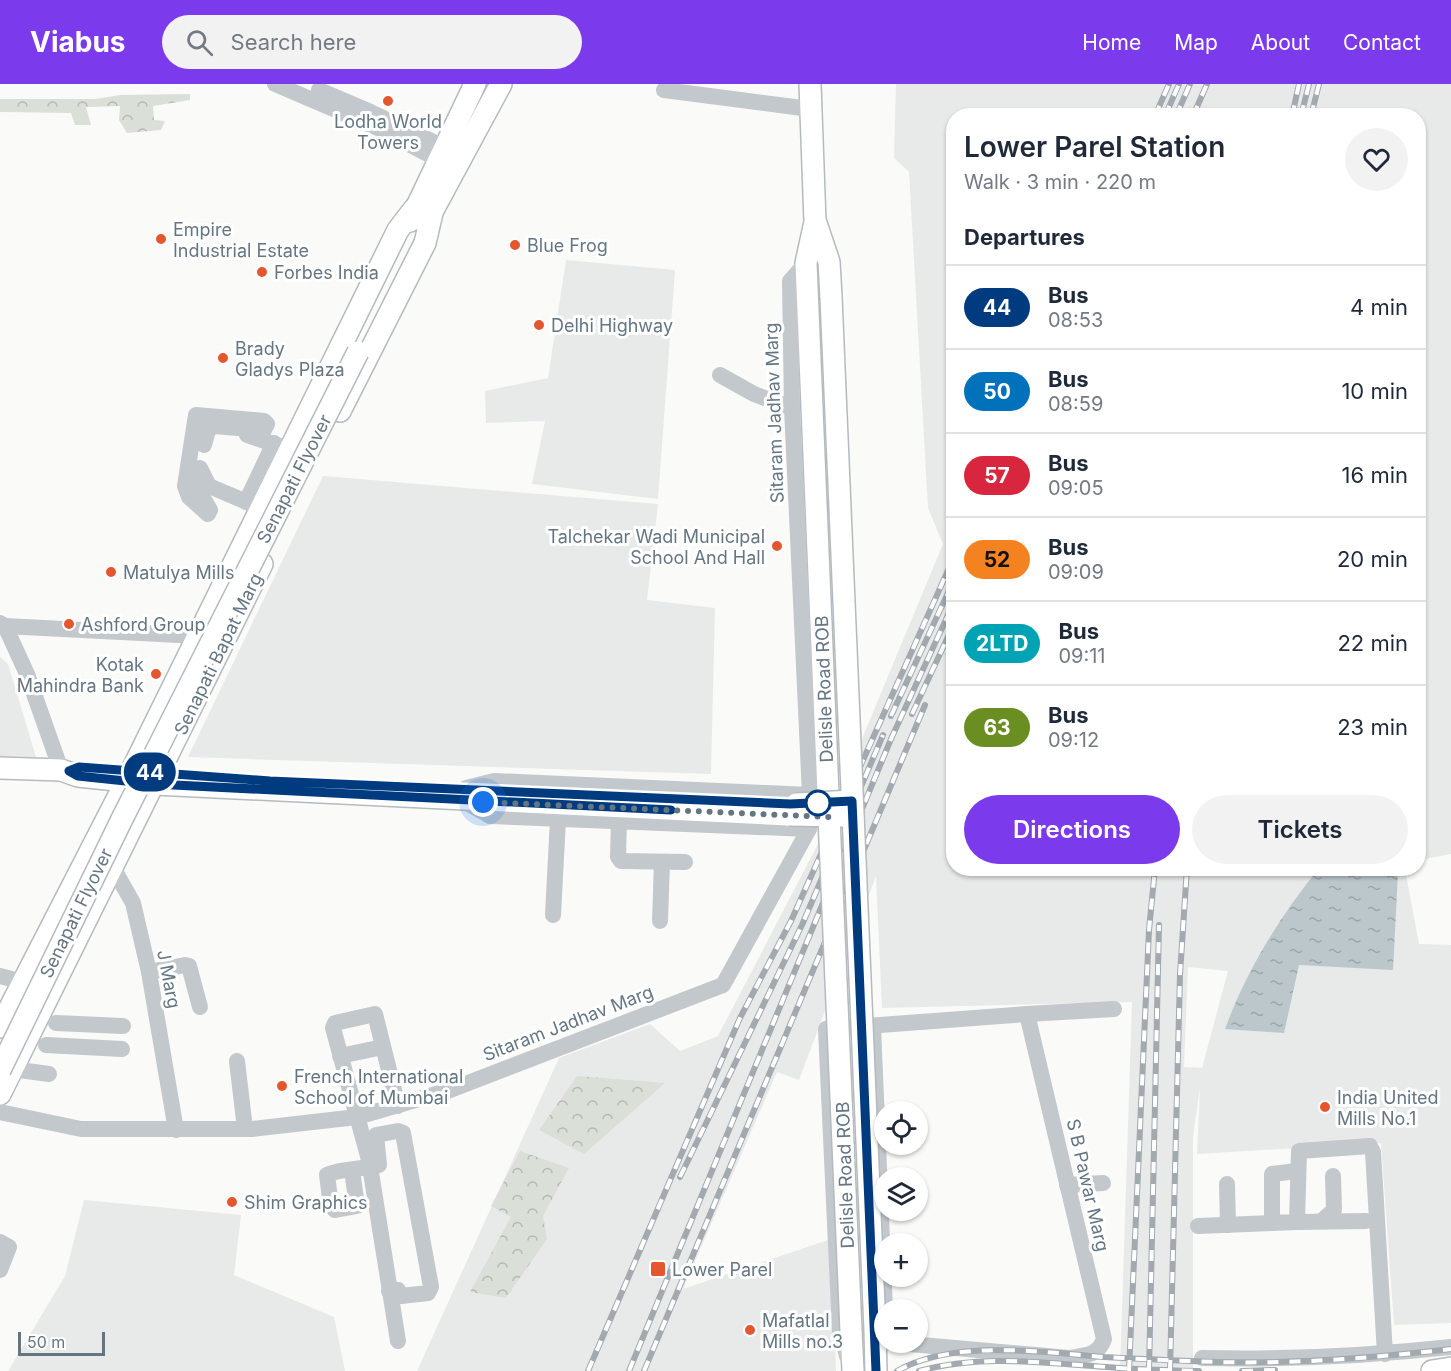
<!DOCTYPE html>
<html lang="en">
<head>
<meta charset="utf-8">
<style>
	:root { --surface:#fff; --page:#f2f2f3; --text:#1f2937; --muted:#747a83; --line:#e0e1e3; --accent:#7c3aed }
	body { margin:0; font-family:Inter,sans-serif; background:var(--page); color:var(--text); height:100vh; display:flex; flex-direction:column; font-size:22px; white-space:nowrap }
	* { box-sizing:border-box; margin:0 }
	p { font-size:20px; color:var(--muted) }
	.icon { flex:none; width:33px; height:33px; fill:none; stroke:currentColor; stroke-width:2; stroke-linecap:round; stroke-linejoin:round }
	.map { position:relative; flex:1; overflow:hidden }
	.side { position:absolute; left:946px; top:24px; width:480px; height:768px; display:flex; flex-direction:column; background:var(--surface); border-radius:24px; box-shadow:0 2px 4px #0004 }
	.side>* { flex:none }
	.badge { padding:0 12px; border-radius:20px; font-size:21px; line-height:39px }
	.tools { position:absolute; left:874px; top:1017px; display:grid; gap:12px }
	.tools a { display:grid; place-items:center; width:54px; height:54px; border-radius:50%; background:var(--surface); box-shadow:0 2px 4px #0004; font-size:30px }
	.scale { position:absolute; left:18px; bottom:15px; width:87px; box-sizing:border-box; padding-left:6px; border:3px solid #657683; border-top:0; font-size:16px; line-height:21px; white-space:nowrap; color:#657683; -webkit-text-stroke:4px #fff; paint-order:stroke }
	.you { position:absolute; width:30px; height:30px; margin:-15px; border:4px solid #fff; border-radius:50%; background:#1a73e8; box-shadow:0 0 0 9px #1a73e833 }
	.map>.badge { position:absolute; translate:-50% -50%; box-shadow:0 0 0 3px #fff }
	h2 { padding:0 18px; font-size:22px; line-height:54px }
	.round { display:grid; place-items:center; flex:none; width:63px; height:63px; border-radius:32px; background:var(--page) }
	.headline { display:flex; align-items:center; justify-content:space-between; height:102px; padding:0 18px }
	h1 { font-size:28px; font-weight:600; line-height:45px }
	.action { display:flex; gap:12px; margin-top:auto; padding:12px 18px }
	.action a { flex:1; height:69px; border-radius:36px; background:var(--accent); color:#fff; font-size:24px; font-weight:600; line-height:69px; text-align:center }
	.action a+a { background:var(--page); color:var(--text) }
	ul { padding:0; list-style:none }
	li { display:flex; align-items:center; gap:18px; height:84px; padding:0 18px; border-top:2px solid var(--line) }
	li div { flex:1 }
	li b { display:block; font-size:22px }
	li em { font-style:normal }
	li .badge { min-width:66px; font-weight:700; text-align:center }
	header { display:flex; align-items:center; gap:36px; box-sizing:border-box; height:84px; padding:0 30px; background:var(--accent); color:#fff }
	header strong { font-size:28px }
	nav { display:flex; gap:33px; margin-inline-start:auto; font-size:21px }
	.search { width:420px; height:54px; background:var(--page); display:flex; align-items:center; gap:15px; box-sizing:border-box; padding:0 21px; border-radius:33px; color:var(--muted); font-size:22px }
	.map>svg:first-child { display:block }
</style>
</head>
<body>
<header>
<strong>Viabus</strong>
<div class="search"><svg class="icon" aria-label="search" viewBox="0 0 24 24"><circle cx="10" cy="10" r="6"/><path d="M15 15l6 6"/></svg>Search here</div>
<nav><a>Home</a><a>Map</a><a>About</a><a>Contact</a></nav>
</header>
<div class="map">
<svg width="1451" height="1287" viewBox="0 0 1451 1287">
	<defs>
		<pattern id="forest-crowns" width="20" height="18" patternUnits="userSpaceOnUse" patternTransform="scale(1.5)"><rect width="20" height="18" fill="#dadfd7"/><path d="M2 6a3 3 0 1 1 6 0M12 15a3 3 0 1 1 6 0" fill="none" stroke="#b4b9b4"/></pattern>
		<pattern id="water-ripples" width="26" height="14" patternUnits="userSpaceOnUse" patternTransform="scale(1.5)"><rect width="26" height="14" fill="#bbc7cb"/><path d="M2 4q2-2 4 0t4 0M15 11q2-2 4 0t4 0" fill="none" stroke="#9ca6aa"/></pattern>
	</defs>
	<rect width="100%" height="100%" fill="#fafaf8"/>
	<g fill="#e8e9e9" fill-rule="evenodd">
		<path d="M896 0H1451V770L1420 776 1419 32H954V784L1405 785 1419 860 1451 861V1239L1394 1241 1381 1059 1197 1070 1200 1004 1193 1053V1287H1120L1132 918 882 924 876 792 799 996 777 988 683 1205 831 1155 836 1287H417L559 974 650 940 680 967 718 952 819 758 943 460 928 424 909 88 894 74ZM1188 883 1228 887 1202 984 1184 983Z"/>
		<path d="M566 176 675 186 658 415 532 400 545 337 486 339 485 307 548 294Z"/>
		<path d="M323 392 658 420 647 516 715 524 711 690 188 673Z"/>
		<path d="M0 573 8 580 36 673 0 672Z"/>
		<path d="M84 1116 241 1131 234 1191 334 1233 345 1287H8L65 1192Z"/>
	</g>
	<g fill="url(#forest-crowns)">
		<path d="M190 10V16L153 22 154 36 165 37 161 46 127 49 119 36 120 22 86 23 91 41H75L71 29 0 28V15H96L120 11Z"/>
		<path d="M577 992 665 999 584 1070 539 1046Z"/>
		<path d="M520 1067 569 1084 543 1132 547 1155 506 1214 470 1208 511 1133 491 1122Z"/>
	</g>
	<path fill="url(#water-ripples)" d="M1319 784 1377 785 1398 788 1393 886 1299 881 1284 949 1225 945C1247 885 1279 834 1319 784Z"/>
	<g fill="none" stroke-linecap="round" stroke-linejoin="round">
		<defs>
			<g id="major">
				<path d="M810 0 815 138 806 179 829 733"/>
				<path d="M410 137 475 0"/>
				<path d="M426 139 501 0"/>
				<path d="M816 139 829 178 831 213"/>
				<path d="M340 327 425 159 432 129"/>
				<path d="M0 684 61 686 78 692 155 700 789 731"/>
				<path d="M0 943 132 686 398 146 415 124"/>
				<path d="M0 1010 262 480"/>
				<path d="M875 1246 876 1287"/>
				<path d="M851 1247 853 1287"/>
				<path d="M1432 1287 1451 1284"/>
			</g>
		</defs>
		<use href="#major" stroke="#b5babe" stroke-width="24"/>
		<g stroke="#c3c8cc" stroke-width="16">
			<path d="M275 0 380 45 439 76"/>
			<path d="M319 6 364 25 446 64"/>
			<path d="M664 6 810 25"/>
			<path d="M720 291 754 310 792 324"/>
			<path d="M247 351 289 365"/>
			<path d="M200 384 209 402 261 424"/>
			<path d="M201 388 199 407 210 426 208 430 189 413 185 402 196 331 264 337 267 340 264 346 214 342 208 346 204 361"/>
			<path d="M246 418 274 359"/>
			<path d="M0 539 5 542 27 590 61 686"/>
			<path d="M5 542 198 552 207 557"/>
			<path d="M466 704 494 697 810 711"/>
			<path d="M464 717 490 732 809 745"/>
			<path d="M619 737 618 773 621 777 685 778"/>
			<path d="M103 777 112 782 133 819 149 888 176 1046"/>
			<path d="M553 831 558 735"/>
			<path d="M660 837 662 778"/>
			<path d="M149 888 185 881 189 882 200 923"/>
			<path d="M0 892 23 898"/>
			<path d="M1027 930 1114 925"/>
			<path d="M56 939 123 942"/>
			<path d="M873 943 885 1226"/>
			<path d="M46 961 122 965"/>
			<path d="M340 972 383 963"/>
			<path d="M237 977 245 1045"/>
			<path d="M12 985 49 990"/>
			<path d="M398 1022 375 930 335 939 333 944 369 1076 398 1257"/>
			<path d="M0 1028 81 1045H252L357 1033 450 1006 723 901 809 745 810 711 792 324 790 197 806 179"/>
			<path d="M379 1081 376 1051 398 1047 403 1049 431 1203 428 1209 401 1212 398 1206 389 1207"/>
			<path d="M352 1086 357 1122 335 1126 331 1122 327 1091C339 1085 357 1085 370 1083"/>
			<path d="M1227 1100 1228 1141"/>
			<path d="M1067 1101 1103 1099"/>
			<path d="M1322 1137 1334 1126 1333 1092"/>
			<path d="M1297 1138 1366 1137"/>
			<path d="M1272 1139V1090L1297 1087"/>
			<path d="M1198 1142 1297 1138 1299 1067 1370 1062 1373 1068 1385 1270"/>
			<path d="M0 1158 9 1163 0 1186"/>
			<path d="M847 1272 840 1247 826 945 1027 930 1104 1255C1098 1272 1086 1271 1069 1274L887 1258"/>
			<path d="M1202 1274C1286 1276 1368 1272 1451 1263"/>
		</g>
		<use href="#major" stroke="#fff" stroke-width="21"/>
		<defs>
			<g id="rail">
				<path d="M1155 32 1169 0"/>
				<path d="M1165 32 1179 0"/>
				<path d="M1176 32 1190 0"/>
				<path d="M1193 32 1207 0"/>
				<path d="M1292 32 1299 0"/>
				<path d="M1301 32 1309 0"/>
				<path d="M1311 32 1319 0"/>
				<path d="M912 630 954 540"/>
				<path d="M891 632 954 496"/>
				<path d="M680 1093 802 841 883 651"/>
				<path d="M588 1287 740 934 791 837 954 473"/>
				<path d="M629 1287 891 655 954 518"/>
				<path d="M644 1287 925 621"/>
				<path d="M897 1287C954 1255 1042 1268 1104 1273 1142 1275 1180 1277 1218 1278 1296 1280 1374 1274 1451 1265"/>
				<path d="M919 1287C982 1270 1043 1279 1107 1283 1138 1286 1168 1286 1199 1287"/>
				<path d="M1129 1287 1149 846 1155 784"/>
				<path d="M1149 1287 1159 841"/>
				<path d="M1170 1287 1180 890 1187 784"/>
				<path d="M1242 1287 1275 1286"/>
			</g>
		</defs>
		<use href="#rail" stroke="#a2aab0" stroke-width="6"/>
		<use href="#rail" stroke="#fff" stroke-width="4" stroke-dasharray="11" stroke-linecap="butt"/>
		<defs>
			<g id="major-bridge">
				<path d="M831 213 875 1246"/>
				<path d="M796 720 852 717"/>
				<path d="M789 731 843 732"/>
				<path d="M829 733 851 1247"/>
				<path d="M0 986 122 735 358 268"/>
			</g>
		</defs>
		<use href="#major-bridge" stroke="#b5babe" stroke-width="24" stroke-linecap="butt"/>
		<use href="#major-bridge" stroke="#fff" stroke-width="21"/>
	</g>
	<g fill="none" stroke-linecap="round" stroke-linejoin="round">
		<defs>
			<path id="line" d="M671 726 154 700 78 692 69 687 79 683 270 697 790 720 852 717 876 1287"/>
		</defs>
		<use href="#line" stroke="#fff" stroke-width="14"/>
		<use href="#line" stroke="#003b80" stroke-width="9"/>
		<path stroke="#657683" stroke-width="6" stroke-dasharray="0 10.8" d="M483 718 829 733 828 718 809 719H818"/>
	</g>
	<g fill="#e4572e" stroke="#fff" stroke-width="2">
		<circle cx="388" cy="17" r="6"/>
		<circle cx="161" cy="155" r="6"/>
		<circle cx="515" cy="161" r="6"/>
		<circle cx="262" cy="188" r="6"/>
		<circle cx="539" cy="241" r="6"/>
		<circle cx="223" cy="274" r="6"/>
		<circle cx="777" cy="462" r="6"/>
		<circle cx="111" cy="488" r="6"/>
		<circle cx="69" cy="540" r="6"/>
		<circle cx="156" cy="590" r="6"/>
		<circle cx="282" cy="1002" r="6"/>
		<circle cx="1325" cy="1023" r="6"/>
		<circle cx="232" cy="1118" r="6"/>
		<rect x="650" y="1177" width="16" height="16" rx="3"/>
		<circle cx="750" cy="1246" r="6"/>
	</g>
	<circle fill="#fff" stroke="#003b80" stroke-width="3" cx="818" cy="719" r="12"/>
	<g text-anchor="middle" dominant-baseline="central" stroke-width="6" stroke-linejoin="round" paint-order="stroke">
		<g font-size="18" fill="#657683" stroke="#fff" text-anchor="start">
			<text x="388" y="37" text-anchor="middle">Lodha World<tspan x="388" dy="21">Towers</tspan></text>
			<text x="173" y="145">Empire<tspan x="173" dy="21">Industrial Estate</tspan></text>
			<text x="527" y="161">Blue Frog</text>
			<text x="274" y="188">Forbes India</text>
			<text x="551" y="241">Delhi Highway</text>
			<text x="235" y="264">Brady<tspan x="235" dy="21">Gladys Plaza</tspan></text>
			<text x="765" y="452" text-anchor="end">Talchekar Wadi Municipal<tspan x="765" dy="21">School And Hall</tspan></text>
			<text x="123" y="488">Matulya Mills</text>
			<text x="81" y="540">Ashford Group</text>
			<text x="144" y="580" text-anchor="end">Kotak<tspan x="144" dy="21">Mahindra Bank</tspan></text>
			<text x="294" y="992">French International<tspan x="294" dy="21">School of Mumbai</tspan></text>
			<text x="1337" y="1013">India United<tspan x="1337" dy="21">Mills No.1</tspan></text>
			<text x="244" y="1118">Shim Graphics</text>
			<text x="672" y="1185">Lower Parel</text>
			<text x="762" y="1236">Mafatlal<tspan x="762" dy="21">Mills no.3</tspan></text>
		</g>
		<g font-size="18" fill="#657683" stroke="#fff">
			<text transform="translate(774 329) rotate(-92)">Sitaram Jadhav Marg</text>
			<text transform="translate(294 395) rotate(-63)">Senapati Flyover</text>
			<text transform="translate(218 570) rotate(-64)">Senapati Bapat Marg</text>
			<text transform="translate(824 605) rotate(-92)">Delisle Road ROB</text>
			<text transform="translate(76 829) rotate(-64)">Senapati Flyover</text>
			<text transform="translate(169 895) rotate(79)">J Marg</text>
			<text transform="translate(568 939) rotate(-21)">Sitaram Jadhav Marg</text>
			<text transform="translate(845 1091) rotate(-92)">Delisle Road ROB</text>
			<text transform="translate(1088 1101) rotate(77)">S B Pawar Marg</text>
		</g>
	</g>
</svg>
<div class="tools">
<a><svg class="icon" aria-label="locate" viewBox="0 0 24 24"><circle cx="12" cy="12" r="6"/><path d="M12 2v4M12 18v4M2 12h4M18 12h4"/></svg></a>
<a><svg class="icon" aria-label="layers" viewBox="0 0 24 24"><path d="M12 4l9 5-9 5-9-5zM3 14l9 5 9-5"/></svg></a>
<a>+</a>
<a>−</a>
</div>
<div class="scale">50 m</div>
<div class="you" style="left:483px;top:718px"></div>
<b class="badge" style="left:150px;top:688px;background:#003b80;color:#fff">44</b>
<section class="side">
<div class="headline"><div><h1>Lower Parel Station</h1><p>Walk · 3 min · 220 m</p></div><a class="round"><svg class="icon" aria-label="heart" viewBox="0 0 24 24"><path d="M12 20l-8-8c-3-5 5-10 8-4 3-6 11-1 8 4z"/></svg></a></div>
<h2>Departures</h2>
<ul>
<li><span class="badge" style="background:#003b80;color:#fff">44</span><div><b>Bus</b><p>08:53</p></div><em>4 min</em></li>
<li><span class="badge" style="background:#0072bc;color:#fff">50</span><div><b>Bus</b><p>08:59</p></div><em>10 min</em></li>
<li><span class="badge" style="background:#d7263d;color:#fff">57</span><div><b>Bus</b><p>09:05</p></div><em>16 min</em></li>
<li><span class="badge" style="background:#f58220;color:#111">52</span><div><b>Bus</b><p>09:09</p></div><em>20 min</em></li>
<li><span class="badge" style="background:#00a3b4;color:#fff">2LTD</span><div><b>Bus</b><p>09:11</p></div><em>22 min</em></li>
<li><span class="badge" style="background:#6b8e23;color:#fff">63</span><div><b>Bus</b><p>09:12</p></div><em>23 min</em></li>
</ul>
<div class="action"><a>Directions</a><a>Tickets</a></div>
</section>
</div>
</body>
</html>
